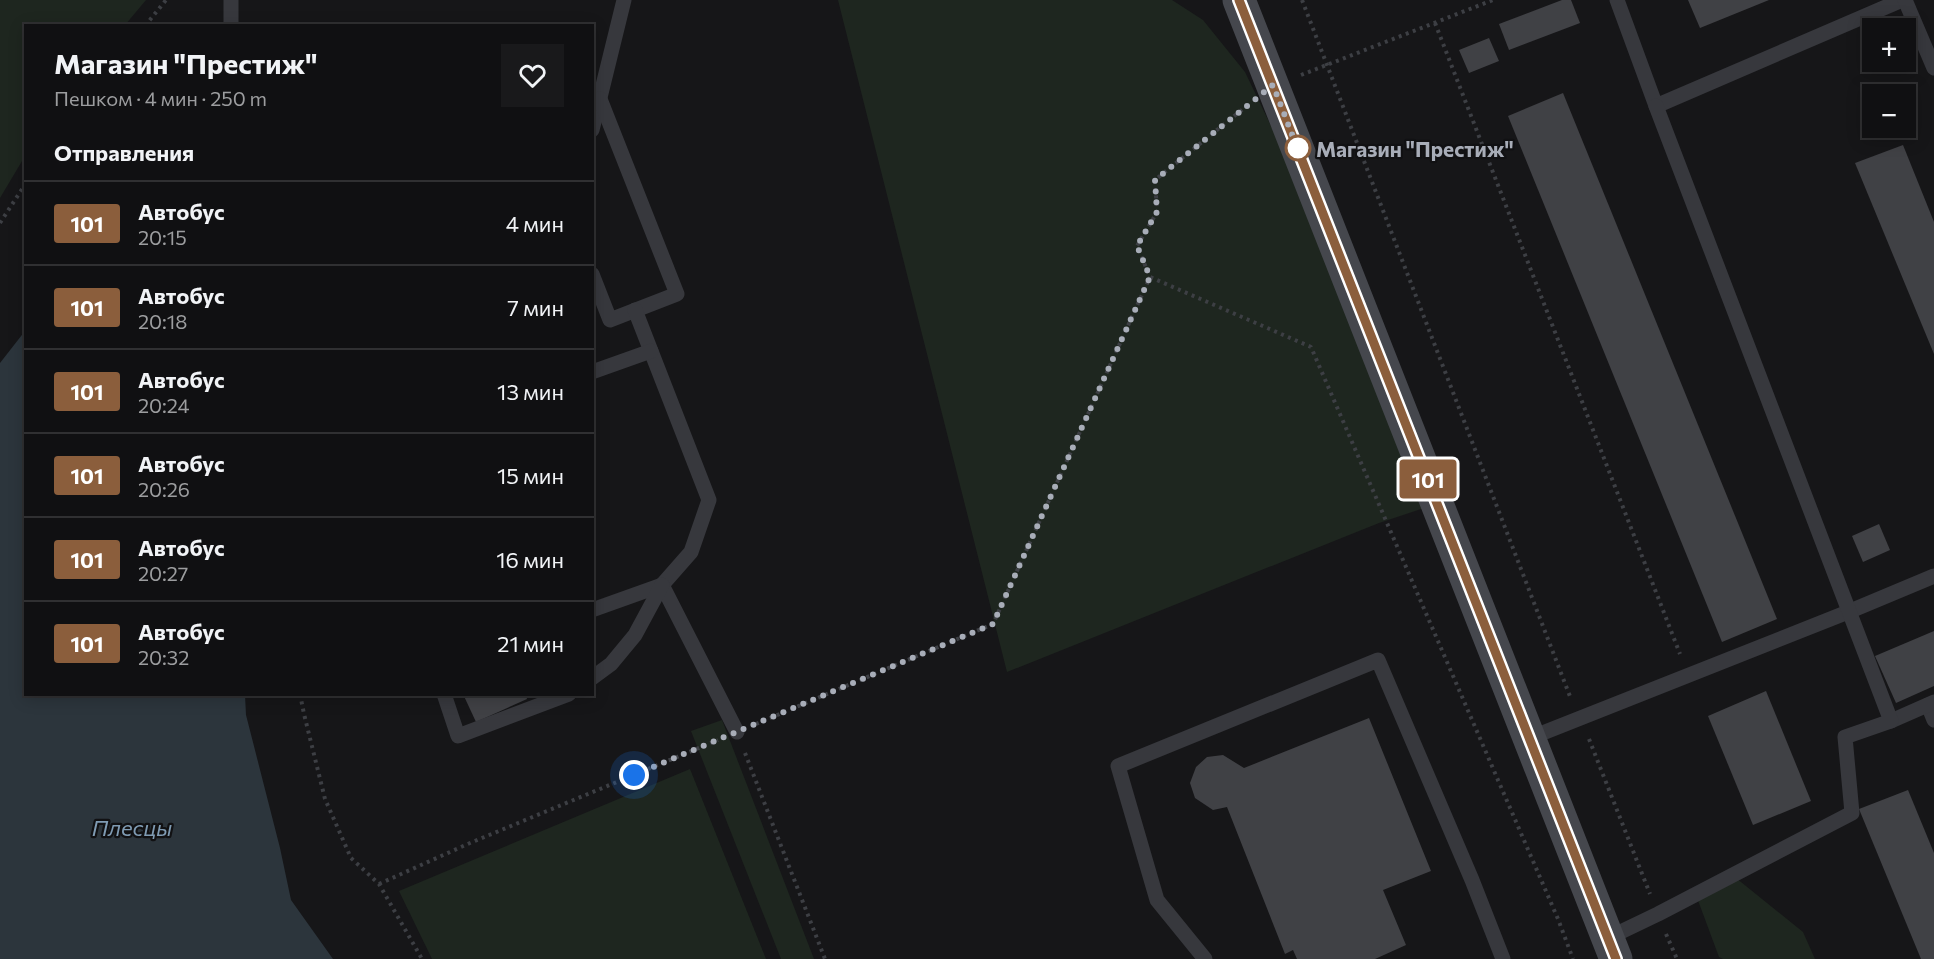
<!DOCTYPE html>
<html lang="ru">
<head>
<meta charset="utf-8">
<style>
	:root { --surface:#101012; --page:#19191b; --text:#f1f3f6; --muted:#9c9d9f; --line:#303032 }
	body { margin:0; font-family:Commissioner,sans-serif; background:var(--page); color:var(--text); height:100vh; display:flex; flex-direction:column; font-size:22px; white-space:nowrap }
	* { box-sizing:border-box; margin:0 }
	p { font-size:20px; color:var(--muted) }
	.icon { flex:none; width:33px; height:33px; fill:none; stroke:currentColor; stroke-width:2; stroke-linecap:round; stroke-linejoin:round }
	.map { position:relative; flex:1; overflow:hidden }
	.sheet { position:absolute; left:24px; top:24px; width:570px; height:672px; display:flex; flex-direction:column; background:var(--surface); border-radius:0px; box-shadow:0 3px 15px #0003,0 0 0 2px var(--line) }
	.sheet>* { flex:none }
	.badge { padding:0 12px; border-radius:4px; font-size:21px; line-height:39px }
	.buttons { position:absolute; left:1862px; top:18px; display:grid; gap:12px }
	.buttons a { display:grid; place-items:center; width:54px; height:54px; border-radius:0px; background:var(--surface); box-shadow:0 3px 15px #0003,0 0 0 2px var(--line); font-size:30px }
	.you { position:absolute; width:30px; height:30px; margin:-15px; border:4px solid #fff; border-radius:50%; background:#1a73e8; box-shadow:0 0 0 9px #1a73e833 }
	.map>.badge { position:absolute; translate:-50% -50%; box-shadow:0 0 0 3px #fff }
	h2 { padding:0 30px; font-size:22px; line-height:54px }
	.round { display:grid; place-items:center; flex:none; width:63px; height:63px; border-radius:0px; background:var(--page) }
	.overview { display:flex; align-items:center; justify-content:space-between; height:102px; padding:0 30px }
	h1 { font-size:28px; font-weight:700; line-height:45px }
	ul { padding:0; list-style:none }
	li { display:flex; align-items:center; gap:18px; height:84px; padding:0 30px; border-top:2px solid var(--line) }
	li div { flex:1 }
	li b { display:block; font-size:22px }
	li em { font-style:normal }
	li .badge { min-width:66px; font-weight:700; text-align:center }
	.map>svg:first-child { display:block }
</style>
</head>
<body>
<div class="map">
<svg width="1934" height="959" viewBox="0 0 1934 959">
	<rect width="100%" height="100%" fill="#161618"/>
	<g fill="#1e261f">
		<path d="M0 0H146L125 25 26 26 25 156 0 198Z"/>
		<path d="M838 0H1172L1203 20 1245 72 1316 219 1436 504 1379 523 1007 672Z"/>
		<path d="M722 720 814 959H781L691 731Z"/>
		<path d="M690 769 766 959H432L399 891Z"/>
		<path d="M1736 878 1803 932 1815 959H1723L1719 957 1696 895Z"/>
	</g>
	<path fill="#2c353c" d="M25 331 26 694 245 695 246 715 280 848 291 900 333 959H0V363Z"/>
	<g fill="#404145">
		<path d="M1562 0H1571L1580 23 1509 50 1499 24Z"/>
		<path d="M1688 0H1769L1700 28Z"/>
		<path d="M1489 38 1499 61 1469 73 1459 50Z"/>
		<path d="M1563 93 1777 619 1722 642 1508 116Z"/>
		<path d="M1903 145 1934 222V354L1855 163Z"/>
		<path d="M1879 524 1890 550 1863 562 1852 536Z"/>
		<path d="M1934 631V686L1896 703 1875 656Z"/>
		<path d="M1766 691 1811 801 1753 825 1708 716Z"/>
		<path d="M463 694H525L527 699 476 722Z"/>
		<path d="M1369 718 1431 871 1383 890 1406 945 1375 959H1297L1293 950 1285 954 1227 807 1213 810 1195 798 1190 783 1196 767 1207 757 1223 755 1244 768Z"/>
		<path d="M1908 790 1934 853V959H1921L1859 809Z"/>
	</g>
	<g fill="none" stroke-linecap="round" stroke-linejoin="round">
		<g stroke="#3d3f44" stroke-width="4" stroke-dasharray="3 4.5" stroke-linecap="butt">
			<path d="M1302 0 1571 699"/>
			<path d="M1435 23 1680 654"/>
			<path d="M145 26 166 0"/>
			<path d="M1301 75 1493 0"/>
			<path d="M1248 105 1155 180 1157 212 1137 246 1150 277 1311 347 1558 919 1573 959"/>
			<path d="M0 223 26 183"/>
			<path d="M300 694 304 714 325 799 351 858 379 884 422 959"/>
			<path d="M756 724 993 624 1150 277"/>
			<path d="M1589 739 1650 894"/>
			<path d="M745 753 825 959"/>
			<path d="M379 884 470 843 718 740"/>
			<path d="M1666 934 1677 959"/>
		</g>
		<g stroke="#37383d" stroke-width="15">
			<path d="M231 0V26"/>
			<path d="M1617 0 1656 106 1902 0"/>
			<path d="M1905 0 1934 68"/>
			<path d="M592 130 624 0"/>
			<path d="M592 274 610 320 677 294 600 99"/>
			<path d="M635 310 709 500 691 552 662 585 737 732"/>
			<path d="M592 372 651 351"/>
			<path d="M592 610 662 585"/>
			<path d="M592 678 611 664 635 635 662 585"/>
			<path d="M444 694 458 736 569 694"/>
			<path d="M1928 705 1934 720"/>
			<path d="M1891 721 1934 702"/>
			<path d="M1530 738 1848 612 1934 576"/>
			<path d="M1608 938 1658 914 1852 813 1845 737 1891 721 1656 106"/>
			<path d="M1205 959 1157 900 1118 766 1378 660 1472 880 1503 959"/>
		</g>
		<path stroke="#45474d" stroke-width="33" d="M1239 0 1616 959"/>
	</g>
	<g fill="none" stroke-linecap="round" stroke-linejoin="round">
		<defs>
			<path id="line" d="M1239 0 1616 959"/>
		</defs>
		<use href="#line" stroke="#fff" stroke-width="14"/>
		<use href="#line" stroke="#8b5e3c" stroke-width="9"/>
		<path stroke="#a8adb8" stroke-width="6" stroke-dasharray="0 10.8" d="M634 775 993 624 1150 277 1137 246 1157 212 1155 180 1273 85 1298 150V148"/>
	</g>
	<circle fill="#fff" stroke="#8b5e3c" stroke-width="3" cx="1298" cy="148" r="12"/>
	<g text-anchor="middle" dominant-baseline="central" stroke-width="4.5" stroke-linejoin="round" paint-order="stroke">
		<g font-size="21" font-weight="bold" fill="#a8adb8" stroke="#111113" text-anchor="start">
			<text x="1316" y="148">Магазин "Престиж"</text>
		</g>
		<g font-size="22" font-style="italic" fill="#7f9bb3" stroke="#111113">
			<text x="132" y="827">Плесцы</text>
		</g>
	</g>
</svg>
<div class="buttons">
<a>+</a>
<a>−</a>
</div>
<div class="you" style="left:634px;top:775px"></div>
<b class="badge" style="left:1428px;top:479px;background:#8b5e3c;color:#fff">101</b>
<section class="sheet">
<div class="overview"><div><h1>Магазин &quot;Престиж&quot;</h1><p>Пешком · 4 мин · 250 m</p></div><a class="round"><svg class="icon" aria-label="heart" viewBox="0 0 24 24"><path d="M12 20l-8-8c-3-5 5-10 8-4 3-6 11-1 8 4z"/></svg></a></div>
<h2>Отправления</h2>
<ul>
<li><span class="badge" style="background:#8b5e3c;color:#fff">101</span><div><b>Автобус</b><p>20:15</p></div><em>4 мин</em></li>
<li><span class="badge" style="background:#8b5e3c;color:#fff">101</span><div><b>Автобус</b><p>20:18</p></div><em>7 мин</em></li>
<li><span class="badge" style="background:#8b5e3c;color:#fff">101</span><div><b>Автобус</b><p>20:24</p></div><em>13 мин</em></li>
<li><span class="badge" style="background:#8b5e3c;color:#fff">101</span><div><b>Автобус</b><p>20:26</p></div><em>15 мин</em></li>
<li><span class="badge" style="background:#8b5e3c;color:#fff">101</span><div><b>Автобус</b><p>20:27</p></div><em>16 мин</em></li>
<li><span class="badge" style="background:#8b5e3c;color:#fff">101</span><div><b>Автобус</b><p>20:32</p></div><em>21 мин</em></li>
</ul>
</section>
</div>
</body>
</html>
